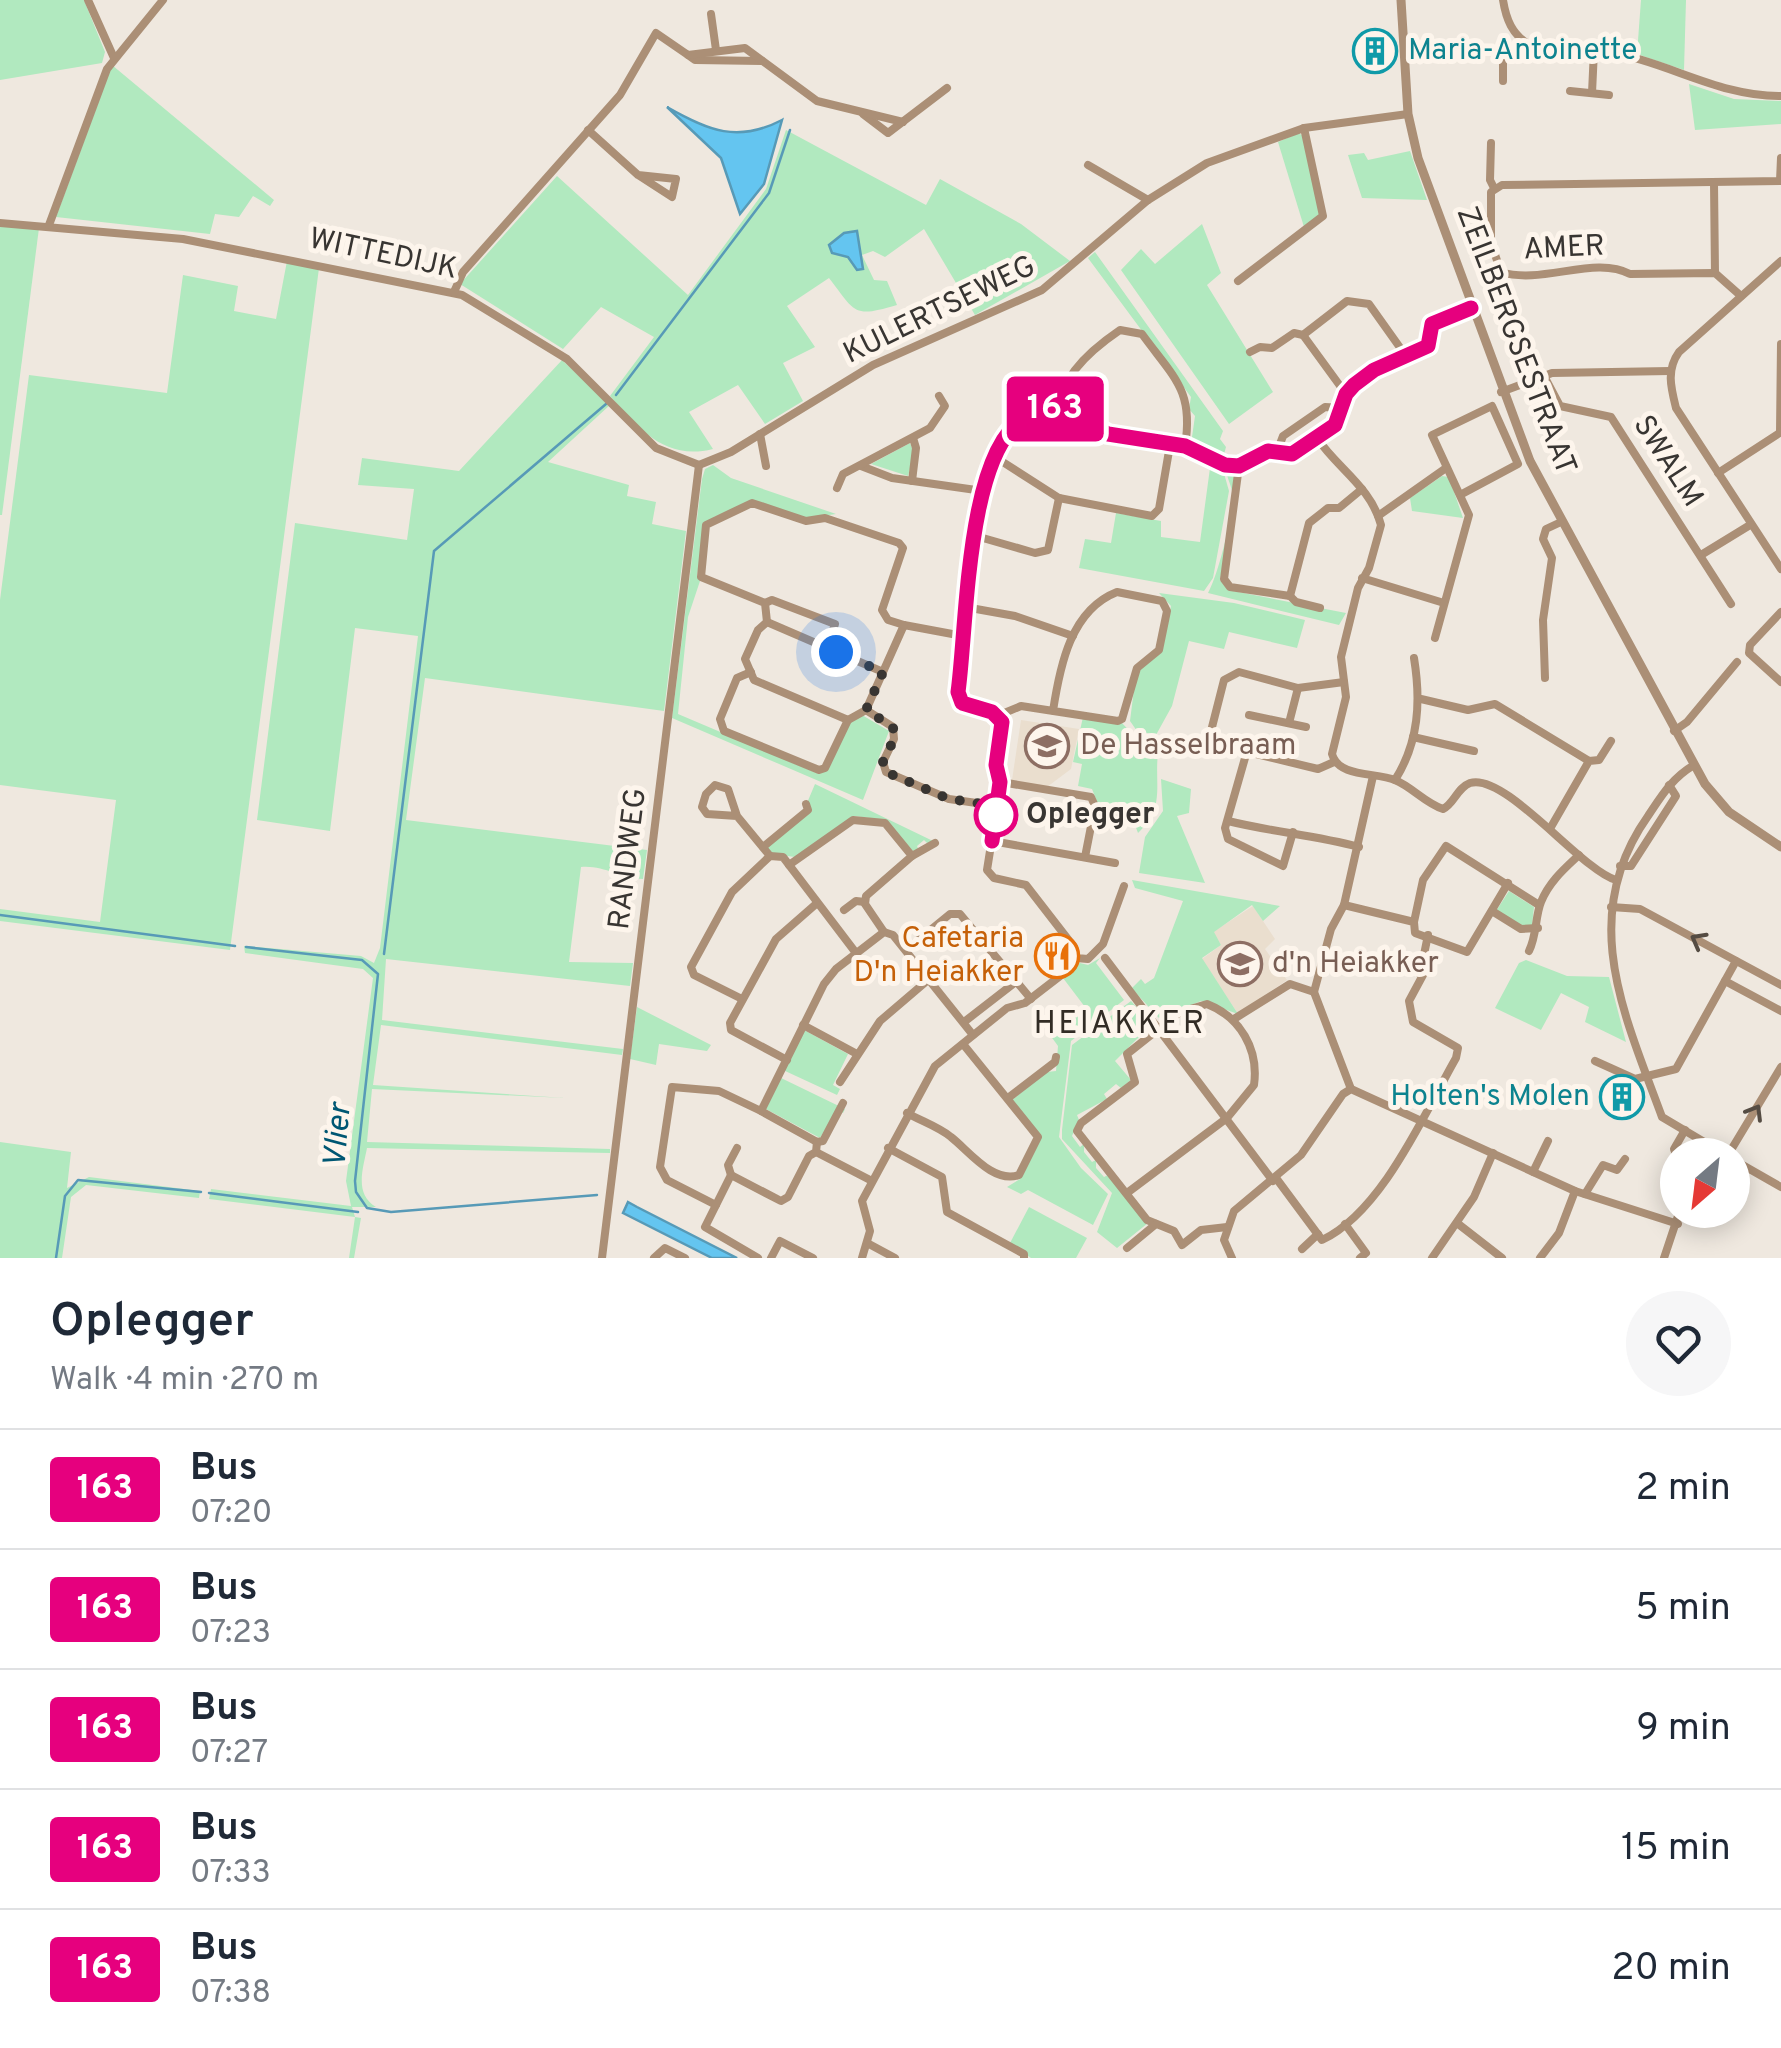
<!DOCTYPE html>
<html lang="en">
<head>
<meta charset="utf-8">
<style>
	:root { --surface:#fff; --page:#f6f6f7; --text:#1f2937; --muted:#747a83; --line:#e0e1e3 }
	body { margin:0; font-family:Overpass,sans-serif; background:var(--page); color:var(--text); height:100vh; display:flex; flex-direction:column; font-size:38px; white-space:nowrap }
	* { box-sizing:border-box; margin:0 }
	p { font-size:32px; color:var(--muted) }
	.icon { flex:none; width:55px; height:55px; fill:none; stroke:currentColor; stroke-width:2; stroke-linecap:round; stroke-linejoin:round }
	.map { position:relative; height:1258px; overflow:hidden }
	.details { display:flex; flex-direction:column; background:var(--surface); flex:1 }
	.details>* { flex:none }
	.badge { padding:0 20px; border-radius:8px; font-size:35px; line-height:65px }
	.needle { width:65px; rotate:208deg }
	.tools { position:absolute; left:1660px; top:1138px; display:grid; gap:20px }
	.tools a { display:grid; place-items:center; width:90px; height:90px; border-radius:50%; background:var(--surface); box-shadow:0 5px 25px #0003; font-size:50px }
	.you { position:absolute; width:50px; height:50px; margin:-25px; border:8px solid #fff; border-radius:50%; background:#1a73e8; box-shadow:0 0 0 15px #1a73e833 }
	.map>.badge { position:absolute; translate:-50% -50%; box-shadow:0 0 0 5px #fff }
	.round { display:grid; place-items:center; flex:none; width:105px; height:105px; border-radius:52px; background:var(--page) }
	.summary { display:flex; align-items:center; justify-content:space-between; height:170px; padding:0 50px }
	h1 { font-size:48px; font-weight:600; line-height:75px }
	ul { padding:0; list-style:none }
	li { display:flex; align-items:center; gap:30px; height:120px; padding:0 50px; border-top:2px solid var(--line) }
	li div { flex:1 }
	li b { display:block; font-size:38px }
	li em { font-style:normal }
	li .badge { min-width:110px; font-weight:700; text-align:center }
	.map>svg:first-child { display:block }
</style>
</head>
<body>
<div class="map">
<svg width="1781" height="1258" viewBox="0 0 1781 1258">
	<rect width="100%" height="100%" fill="#efe8df"/>
	<g fill="#eadece">
		<path d="M1021 720 1079 729 1071 769 1047 787 1012 780Z"/>
		<path d="M1253 906 1275 939 1265 949 1287 980 1238 1014 1202 959 1221 945 1213 932Z"/>
	</g>
	<g fill="#b1e9bf">
		<path d="M0 0H84L105 52 102 63 0 80Z"/>
		<path d="M1641 0H1686L1684 70 1637 54Z"/>
		<path d="M112 65 274 200 270 206 253 196 239 217 215 214 210 234 56 217Z"/>
		<path d="M1689 84 1734 99 1781 101V124L1695 130Z"/>
		<path d="M786 130 926 205 940 179 1021 224 1070 261 975 315 924 229 885 257 873 251 862 255 874 280 887 281 897 305C853 318 856 313 829 278L787 306 815 347 783 363 803 401 765 424 738 385 689 412 713 449C665 461 639 429 610 396L654 337 601 307 563 349 460 284 557 176 688 295 766 189Z"/>
		<path d="M1299 133 1304 137 1320 212 1318 220 1304 227 1278 142Z"/>
		<path d="M1410 151 1427 200 1362 198 1348 155 1364 153 1368 160Z"/>
		<path d="M1202 224 1221 273 1207 285 1273 392 1229 424 1121 270 1141 249 1155 264Z"/>
		<path d="M0 226 39 228 2 515H0Z"/>
		<path d="M1095 252 1223 431 1220 439 1226 447 1223 458 1191 444 1195 416 1189 409 1191 397 1088 258Z"/>
		<path d="M287 261 319 268 230 950 0 921V909L100 922 116 800 0 785V600L29 375 167 393 183 275 238 286 234 311 276 319Z"/>
		<path d="M562 360 610 405 548 462 629 485 627 496 656 502 652 524 686 531 664 711 425 678 406 820 647 850 643 879C619 878 604 865 581 867L569 962 633 963 630 986 386 959 382 1020 623 1049 622 1055 381 1025 373 1085 565 1098 372 1089 367 1142 610 1149V1153L367 1148C363 1169 354 1194 376 1207H352L355 1217 361 1218 354 1258H349L355 1217 209 1199 211 1189 351 1206 346 1181 373 978 363 969 245 953 244 946 361 956 374 963 380 948 418 636 355 628 330 831 257 820 295 523 407 540 414 489 358 485 362 458 459 471Z"/>
		<path d="M910 443 914 453 908 476 871 464Z"/>
		<path d="M713 465 731 478 836 514 807 518 755 501 714 517 704 531 697 576 700 581 688 617 678 714 819 774 828 769 850 720 862 715 889 731 863 800 672 718 702 479 705 469Z"/>
		<path d="M1210 468 1223 470 1229 491 1213 578 1204 591 1079 568 1085 539 1111 543 1116 513 1161 521V537L1200 542Z"/>
		<path d="M1227 468H1234L1236 486 1220 580 1228 590 1346 613 1339 625 1208 593C1218 575 1235 511 1232 491 1230 481 1226 478 1227 468Z"/>
		<path d="M1442 476 1449 477 1463 518 1412 511 1410 498Z"/>
		<path d="M1159 593 1234 603 1305 620 1297 648 1229 632 1224 649 1189 641 1172 706 1156 735 1137 731 1130 721 1136 673 1161 652 1171 606Z"/>
		<path d="M1083 717 1122 723 1136 738 1160 742C1151 779 1169 805 1138 833L1131 814 1098 804 1092 789 1078 786 1082 764 1073 762Z"/>
		<path d="M1161 779 1191 789 1189 813 1177 816 1205 883 1139 873 1145 837 1163 811Z"/>
		<path d="M815 784 933 841 928 844 924 840 917 846 919 851H913L885 820 854 816 795 857 772 854 765 847 812 811 807 803Z"/>
		<path d="M1132 880 1280 906 1263 921 1252 905 1214 932 1221 945 1202 958 1238 1014 1201 1001 1159 1018 1135 992 1132 988 1141 979 1145 984 1154 978 1183 901 1135 888Z"/>
		<path d="M1509 891 1534 907 1532 926 1522 927 1496 911Z"/>
		<path d="M1100 958 1096 963 1124 1000 1071 1041 1059 1137 1081 1168 1108 1194 1093 1225 1028 1190 1021 1194 1007 1187 1020 1179 1040 1137 1012 1100 1047 1072 1056 1071 1058 1046 1050 1035 1085 1007 1063 978 1076 962 1088 965Z"/>
		<path d="M1526 960 1567 976 1609 977 1626 1042 1585 1022 1589 1007 1561 993 1541 1030 1495 1008 1519 963Z"/>
		<path d="M1131 1001 1152 1024 1115 1061 1131 1080 1121 1088 1116 1084 1104 1094 1107 1099 1077 1115 1079 1120 1072 1136 1080 1147 1084 1144V1152L1092 1162 1096 1160V1168L1104 1177 1108 1175 1148 1223 1117 1248 1097 1232 1112 1193 1062 1139V1130L1072 1045Z"/>
		<path d="M637 1007 711 1045 707 1051 659 1044 656 1065 630 1059Z"/>
		<path d="M804 1030 848 1054 833 1085 840 1089 837 1095 783 1070Z"/>
		<path d="M779 1077 845 1109 843 1113 837 1110 820 1138 764 1108Z"/>
		<path d="M0 1142 71 1152 67 1188 89 1177 200 1191 199 1198 86 1185 71 1197 62 1258H0Z"/>
		<path d="M1029 1207 1087 1238 1076 1258H1031L1010 1243Z"/>
	</g>
	<g fill="#64c5f0" stroke="#579ab7" stroke-width="2.5">
		<path d="M667 107C709 131 738 143 782 120L764 184 740 214 721 158Z"/>
		<path d="M857 231 863 269 857 270 848 257 832 253 829 245 844 233Z"/>
		<path d="M628 1202 637 1207 737 1258H712L623 1213Z"/>
	</g>
	<g fill="none" stroke-linecap="round" stroke-linejoin="round">
		<g stroke="#579ab7" stroke-width="2.5">
			<path d="M616 395 769 193 790 130"/>
			<path d="M0 915 235 946"/>
			<path d="M246 947 362 960 378 974 355 1181 356 1192 367 1208 391 1212 597 1195"/>
			<path d="M384 954 434 551 606 404"/>
			<path d="M209 1193 358 1212"/>
			<path d="M56 1258 65 1196 78 1180 201 1192"/>
		</g>
		<g stroke="#ab8f76" stroke-width="8">
			<path d="M88 0 114 58"/>
			<path d="M1503 0C1506 19 1512 35 1530 45 1551 56 1576 48 1599 51 1663 58 1716 97 1781 96"/>
			<path d="M711 14 716 50"/>
			<path d="M688 55 695 60 762 61"/>
			<path d="M1503 81V57L1520 39"/>
			<path d="M1570 91 1609 95"/>
			<path d="M1592 93 1594 50"/>
			<path d="M863 114 888 133 947 88"/>
			<path d="M588 130 638 175 672 197 676 179 638 175"/>
			<path d="M1491 143 1490 180 1494 188"/>
			<path d="M1088 165 1148 200"/>
			<path d="M1714 183 1715 273"/>
			<path d="M0 223 183 239 462 295 567 359 656 448 699 465"/>
			<path d="M49 225 107 69 163 0"/>
			<path d="M1781 261 1679 352C1666 370 1671 388 1676 408L1781 569"/>
			<path d="M1238 281 1323 216 1304 128"/>
			<path d="M454 292 463 272 620 95 656 33 688 55 745 48 817 101 903 122"/>
			<path d="M1741 296 1715 273 1630 274C1595 255 1542 285 1501 272L1491 243V192L1502 185 1780 181 1781 158"/>
			<path d="M1303 335 1346 394"/>
			<path d="M1250 352 1260 347 1272 348 1294 333 1303 335 1347 301 1369 304 1406 356"/>
			<path d="M1544 376 1560 406 1611 417 1731 604"/>
			<path d="M1501 392 1552 373 1670 371"/>
			<path d="M1060 408C1060 375 1095 347 1120 330L1142 334C1174 378 1194 390 1185 446"/>
			<path d="M1780 432 1781 344"/>
			<path d="M760 434 766 466"/>
			<path d="M1317 438C1337 468 1371 487 1381 525L1369 568 1358 588 1341 657 1346 697 1332 754C1339 778 1375 772 1395 780 1412 787 1425 803 1443 809 1454 804 1457 788 1470 783 1505 772 1581 870 1616 880"/>
			<path d="M1277 452 1283 436 1325 407 1342 408"/>
			<path d="M995 457 1059 498 1152 516 1159 509 1170 445"/>
			<path d="M699 465 731 452 873 365 1042 290 1148 200 1207 163 1304 128 1408 114"/>
			<path d="M861 466 892 478 983 491"/>
			<path d="M1239 466 1224 579 1230 587 1290 596 1296 602 1320 608"/>
			<path d="M1718 473 1781 432"/>
			<path d="M912 481 916 448 913 438"/>
			<path d="M837 488 843 474 930 428 945 406 939 396"/>
			<path d="M1378 516 1446 468"/>
			<path d="M976 536 1035 553 1048 550 1059 498"/>
			<path d="M1701 555 1750 525"/>
			<path d="M1362 578 1444 603"/>
			<path d="M1290 596 1309 523 1328 508H1339L1362 489"/>
			<path d="M765 603 772 600 835 624 828 646"/>
			<path d="M965 607 1015 616 1073 636"/>
			<path d="M1781 612 1750 645 1749 653 1781 682"/>
			<path d="M767 622 883 672"/>
			<path d="M963 636 904 625 866 710 893 727 894 739 883 762 886 772 949 799 997 806"/>
			<path d="M1435 638 1469 515 1432 435 1492 406 1518 464 1460 495"/>
			<path d="M751 672 737 678 720 719 724 731 819 770 825 768 848 720"/>
			<path d="M1545 678 1543 620 1552 558 1543 539 1546 529 1561 522"/>
			<path d="M1421 699 1468 710 1495 704 1589 761"/>
			<path d="M866 710 848 720 754 680 745 659 758 630 767 622 765 603 701 577 706 525 752 503 806 521 825 518 899 543 903 548 882 610 888 620 904 625"/>
			<path d="M1249 715 1306 727"/>
			<path d="M997 716 1021 706 1118 721 1122 719 1137 668 1159 650 1167 611 1162 601 1117 592C1071 610 1060 665 1053 711"/>
			<path d="M1289 723 1298 688"/>
			<path d="M1674 731 1687 722 1737 662"/>
			<path d="M1413 737 1474 751"/>
			<path d="M1247 751 1225 828 1228 839 1283 866 1293 832"/>
			<path d="M1334 762 1318 769 1215 744 1210 735 1224 680 1239 672 1298 688 1344 682"/>
			<path d="M1694 765C1672 778 1662 795 1648 816 1577 916 1624 1014 1662 1117L1726 1155"/>
			<path d="M1373 776 1344 905 1414 922 1415 933 1467 952 1508 883"/>
			<path d="M1395 780C1419 742 1421 701 1414 658"/>
			<path d="M1001 782 1091 797 1095 806 1085 857"/>
			<path d="M737 816 728 789 715 785 706 794 702 807 707 814 737 816 770 856"/>
			<path d="M1228 821C1272 832 1315 835 1359 847"/>
			<path d="M1551 827 1589 761 1599 760 1611 741"/>
			<path d="M992 841 1115 863"/>
			<path d="M763 847 808 810 806 804"/>
			<path d="M912 856 935 843"/>
			<path d="M789 865 853 820 885 823 912 856 866 896 865 904 884 932"/>
			<path d="M1620 866H1631L1676 796 1669 785"/>
			<path d="M1124 886 1103 944 1088 959 1076 958 1074 947 1026 885 994 878 987 870 1001 782 996 765 1001 722 992 712 962 703 958 692C969 613 960 470 1025 416L1060 408 1108 435 1185 446 1225 465 1239 466 1268 451 1292 454 1335 425 1346 394 1354 385 1374 370 1424 349 1433 325 1471 308"/>
			<path d="M1344 905 1331 929 1314 992 1351 1089"/>
			<path d="M1611 907 1640 909 1781 985"/>
			<path d="M844 910 856 901 865 902"/>
			<path d="M1492 911 1521 929 1538 928"/>
			<path d="M1414 922 1423 880 1446 846 1539 905"/>
			<path d="M906 950 950 914H960L1031 999"/>
			<path d="M1529 951C1537 935 1535 917 1541 902 1549 882 1564 869 1579 855"/>
			<path d="M1105 958 1273 1181"/>
			<path d="M1420 974 1428 935"/>
			<path d="M1725 981 1781 1011"/>
			<path d="M742 999 694 975 691 967 732 892 770 856 783 857 856 953"/>
			<path d="M1234 1019 1290 984 1314 992"/>
			<path d="M964 1022 1017 981"/>
			<path d="M803 1025 857 1054"/>
			<path d="M787 1060 731 1030 730 1023 776 939 816 904"/>
			<path d="M1595 1061 1635 1079 1676 1069 1736 961"/>
			<path d="M840 1082 880 1021 928 980"/>
			<path d="M1008 1098 1055 1062 1056 1057"/>
			<path d="M843 1103 823 1141 817 1142 761 1111 824 984 836 969 884 932 893 935 973 1035"/>
			<path d="M907 1113C921 1121 939 1127 951 1137 969 1151 993 1184 1019 1175L1038 1137 963 1044"/>
			<path d="M888 1148 942 1177 947 1212 1024 1254V1258"/>
			<path d="M816 1152 872 1181"/>
			<path d="M1728 1155 1781 1067"/>
			<path d="M1732 1159 1781 1187"/>
			<path d="M1678 1161 1674 1149 1685 1130"/>
			<path d="M1533 1172 1548 1141"/>
			<path d="M731 1175 728 1165 737 1148"/>
			<path d="M1276 1178 1322 1240C1382 1212 1424 1114 1456 1058L1458 1048 1413 1022 1409 1001 1423 975"/>
			<path d="M1127 1193 1227 1118 1254 1085C1259 1049 1240 1017 1207 1004L1180 1012 1127 1054 1135 1082 1081 1123 1077 1131 1147 1220 1174 1231 1182 1245 1201 1230 1227 1227"/>
			<path d="M1585 1194 1603 1165 1617 1170 1625 1159"/>
			<path d="M716 1205 667 1180 660 1167 672 1087 719 1091 761 1111"/>
			<path d="M1457 1223 1502 1258"/>
			<path d="M1345 1224 1366 1253 1360 1258"/>
			<path d="M869 1244 895 1258"/>
			<path d="M1127 1248 1156 1224"/>
			<path d="M1302 1249 1318 1234"/>
			<path d="M602 1258 699 465"/>
			<path d="M654 1258 665 1248 685 1258"/>
			<path d="M758 1258 705 1227 731 1175 781 1201 788 1197 809 1156 816 1152 817 1142"/>
			<path d="M771 1258 780 1241 813 1258"/>
			<path d="M862 1258 870 1231 862 1201 935 1066 1007 1008 1025 1003 1073 966 1076 958"/>
			<path d="M1232 1258 1224 1240 1234 1211 1301 1155 1343 1094 1351 1089 1575 1191 1678 1224"/>
			<path d="M1432 1258 1474 1197 1493 1153"/>
			<path d="M1540 1258 1559 1233 1575 1191"/>
			<path d="M1664 1258 1680 1210"/>
		</g>
		<path stroke="#ab8f76" stroke-width="9" d="M1401 0 1408 114 1418 158 1530 461 1705 784 1729 812 1781 847"/>
	</g>
	<defs><path id="oneway-chevron" d="M-2-3.5L2.5 0L-2 3.5" fill="none" stroke-width="1.6" stroke-linecap="round" stroke-linejoin="round" transform="scale(2.5)"/></defs>
	<g stroke="#554c43">
		<use href="#oneway-chevron" transform="translate(1698 940) rotate(-151)"/>
		<use href="#oneway-chevron" transform="translate(1755 1112) rotate(-59)"/>
	</g>
	<g fill="none" stroke-linecap="round" stroke-linejoin="round">
		<defs>
			<path id="line" d="M992 841 1000 782 996 765 1002 722 992 712 962 703 958 692C967 628 966 455 1023 419 1033 412 1048 410 1060 408L1108 434 1185 446 1225 465 1239 466 1268 451 1292 454 1335 425 1346 394 1354 385 1374 370 1428 346 1432 324 1471 308"/>
		</defs>
		<use href="#line" stroke="#fff" stroke-width="22"/>
		<use href="#line" stroke="#e6007e" stroke-width="15"/>
		<path stroke="#383532" stroke-width="10" stroke-dasharray="0 18" d="M836 652 883 672 866 710 893 727 894 739 883 762 886 772 949 799 997 806 996 815"/>
	</g>
	<defs>
		<symbol id="building-ring" viewBox="-11 -11 22 22"><circle r="9.5" fill="#fdf5ec" stroke="#0f9aa8" stroke-width="1.5"/><path d="M-4-6H4V6H1V3H-1V6H-4ZM-2.5-4.3h1.7v1.8h-1.7ZM.8-4.3h1.7v1.8H.8ZM-2.5-1h1.7V.8h-1.7ZM.8-1h1.7V.8H.8Z" fill="#0f9aa8"/></symbol>
		<symbol id="school-ring" viewBox="-11 -11 22 22"><circle r="9.5" fill="#fdf5ec" stroke="#8d6e63" stroke-width="1.5"/><path d="M0-5L7-2L0 1L-7-2ZM-4 1L0 2.5L4 1V4Q0 6-4 4Z" fill="#8d6e63"/></symbol>
		<symbol id="restaurant-ring" viewBox="-11 -11 22 22"><circle r="9.5" fill="#fdf5ec" stroke="#e8710a" stroke-width="1.5"/><path d="M-5-6h1v4h1v-4h1v4h1v-4h1v5L-1.5 .5V6h-2V.5L-5-1ZM5-6V6H3V1.5H1.5Q1.5-4 5-6Z" fill="#e8710a"/></symbol>
	</defs>
	<g fill-rule="evenodd">
		<use href="#building-ring" x="1350" y="26" width="50" height="50"/>
		<use href="#school-ring" x="1022" y="721" width="50" height="50"/>
		<use href="#restaurant-ring" x="1032" y="931" width="50" height="50"/>
		<use href="#school-ring" x="1215" y="939" width="50" height="50"/>
		<use href="#building-ring" x="1597" y="1072" width="50" height="50"/>
	</g>
	<circle fill="#fff" stroke="#e6007e" stroke-width="5" cx="996" cy="815" r="20"/>
	<g text-anchor="middle" dominant-baseline="central" stroke-width="10" stroke-linejoin="round" paint-order="stroke">
		<g font-size="30" fill="#0d838f" stroke="#fdf5ec" text-anchor="start">
			<text x="1408" y="51">Maria-Antoinette</text>
			<text x="1590" y="1097" text-anchor="end">Holten's Molen</text>
		</g>
		<g font-size="30" fill="#383532" stroke="#fdf5ec">
			<text transform="translate(1564 249) rotate(-3)">AMER</text>
			<text transform="translate(383 255) rotate(12)">WITTEDIJK</text>
			<text transform="translate(940 311) rotate(-26)">KULERTSEWEG</text>
			<text transform="translate(1515 341) rotate(69)">ZEILBERGSESTRAAT</text>
			<text transform="translate(1667 462) rotate(57)">SWALM</text>
			<text transform="translate(629 859) rotate(-83)">RANDWEG</text>
		</g>
		<g font-size="30" fill="#785e54" stroke="#fdf5ec" text-anchor="start">
			<text x="1080" y="746">De Hasselbraam</text>
			<text x="1272" y="964">d'n Heiakker</text>
		</g>
		<g font-size="30" font-weight="bold" fill="#383532" stroke="#fdf5ec" text-anchor="start">
			<text x="1026" y="815">Oplegger</text>
		</g>
		<g font-size="30" fill="#c56008" stroke="#fdf5ec" text-anchor="end">
			<text x="1024" y="939">Cafetaria<tspan x="1024" dy="34">D'n Heiakker</tspan></text>
		</g>
		<g font-size="32" letter-spacing="2.5" fill="#322c25" stroke="#fdf5ec">
			<text x="1120" y="1025">HEIAKKER</text>
		</g>
		<g font-size="32" font-style="italic" fill="#005773" stroke="#fdf5ec">
			<text transform="translate(339 1136) rotate(-85)">Vlier</text>
		</g>
	</g>
</svg>
<div class="tools">
<a><svg class="needle" viewBox="-14 -14 28 28"><path d="M0-13l5 13h-10z" fill="#e53935"/><path d="M0 13l5-13h-10z" fill="#747a83"/></svg></a>
</div>
<div class="you" style="left:836px;top:652px"></div>
<b class="badge" style="left:1055px;top:409px;background:#e6007e;color:#fff">163</b>
</div>
<section class="details">
<div class="summary"><div><h1>Oplegger</h1><p>Walk · 4 min · 270 m</p></div><a class="round"><svg class="icon" aria-label="heart" viewBox="0 0 24 24"><path d="M12 20l-8-8c-3-5 5-10 8-4 3-6 11-1 8 4z"/></svg></a></div>
<ul>
<li><span class="badge" style="background:#e6007e;color:#fff">163</span><div><b>Bus</b><p>07:20</p></div><em>2 min</em></li>
<li><span class="badge" style="background:#e6007e;color:#fff">163</span><div><b>Bus</b><p>07:23</p></div><em>5 min</em></li>
<li><span class="badge" style="background:#e6007e;color:#fff">163</span><div><b>Bus</b><p>07:27</p></div><em>9 min</em></li>
<li><span class="badge" style="background:#e6007e;color:#fff">163</span><div><b>Bus</b><p>07:33</p></div><em>15 min</em></li>
<li><span class="badge" style="background:#e6007e;color:#fff">163</span><div><b>Bus</b><p>07:38</p></div><em>20 min</em></li>
</ul>
</section>
</body>
</html>
